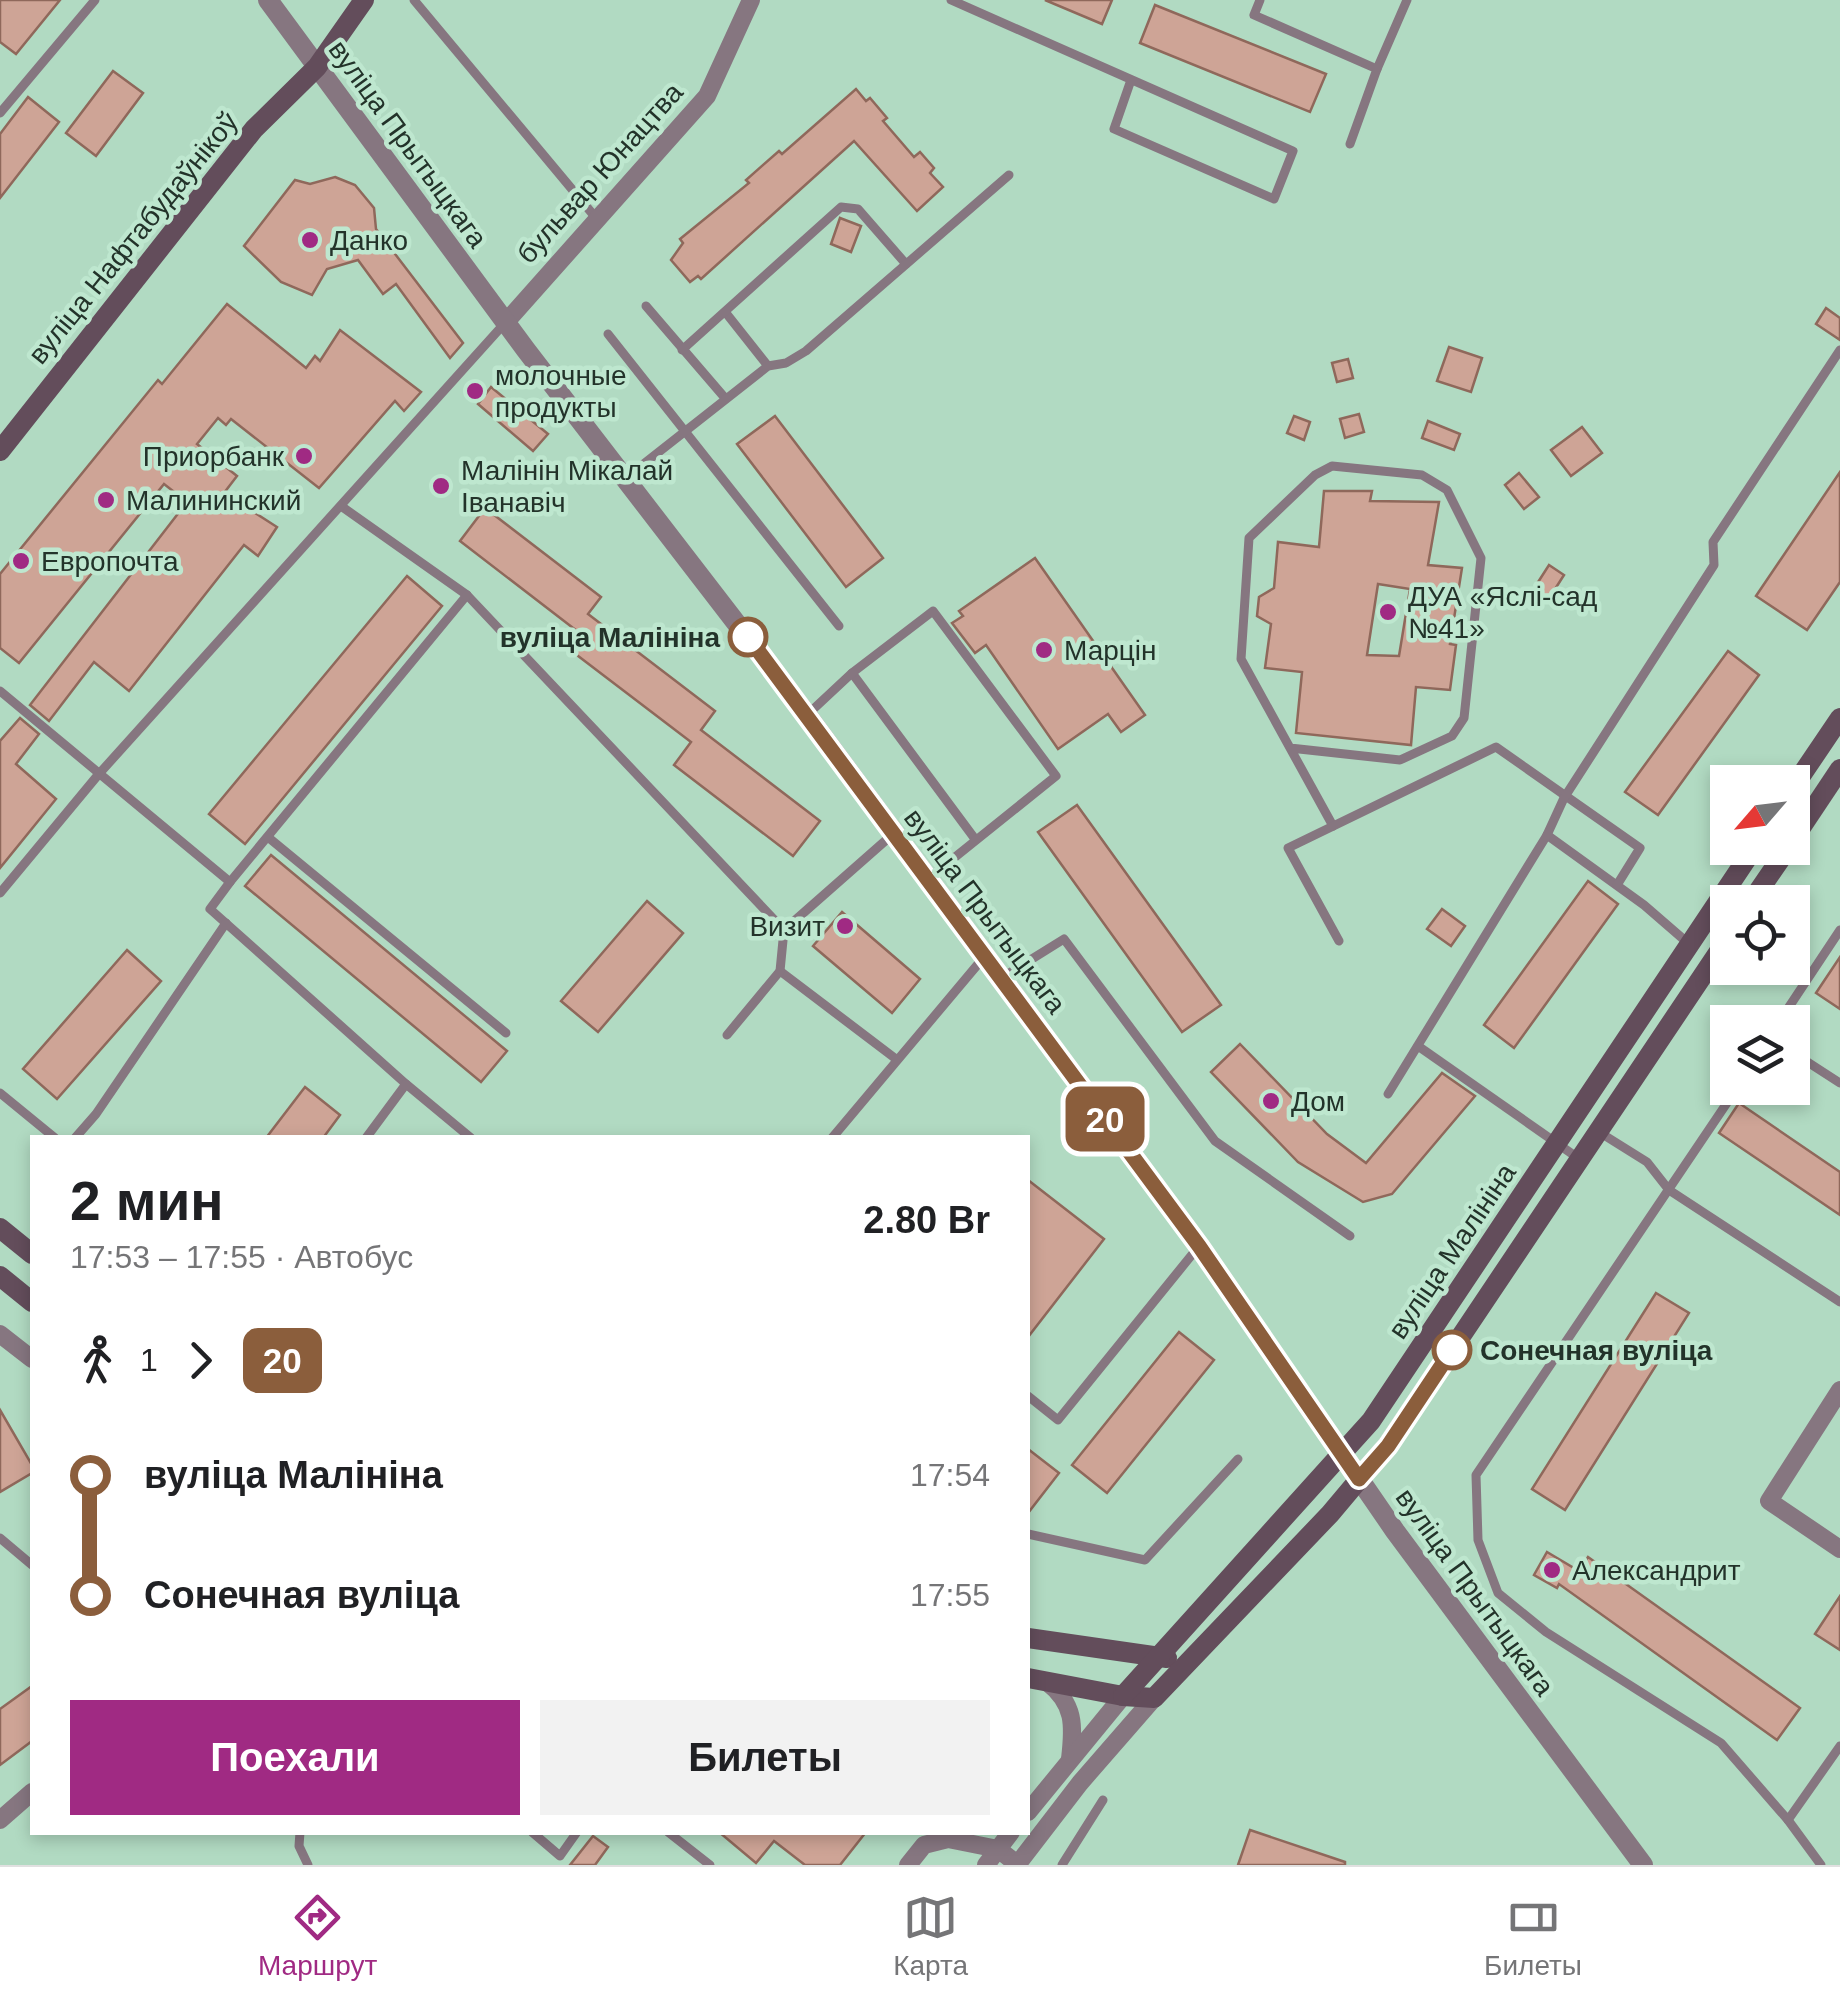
<!DOCTYPE html>
<html lang="ru">
<head>
<meta charset="utf-8">
<style>
	:root { --surface:#fff; --page:#f2f2f2; --text:#202124; --muted:#757577; --line:#e0e0e0; --accent:#a02a83 }
	body { margin:0; font-family:Arial,sans-serif; background:var(--page); color:var(--text); height:100vh; display:flex; flex-direction:column; font-size:38px; white-space:nowrap }
	* { box-sizing:border-box; margin:0 }
	p { font-size:32px; color:var(--muted) }
	.icon { flex:none; width:55px; height:55px; fill:none; stroke:currentColor; stroke-width:2; stroke-linecap:round; stroke-linejoin:round }
	.map { position:relative; flex:1; overflow:hidden }
	.sheet { position:absolute; left:30px; top:1135px; width:1000px; height:700px; display:flex; flex-direction:column; background:var(--surface); border-radius:0px; box-shadow:0 5px 15px #0003 }
	.sheet>* { flex:none }
	.badge { padding:0 20px; border-radius:15px; font-size:35px; line-height:65px }
	.needle { width:65px; rotate:242deg }
	.buttons { position:absolute; left:1710px; top:765px; display:grid; gap:20px }
	.buttons a { display:grid; place-items:center; width:100px; height:100px; border-radius:0px; background:var(--surface); box-shadow:0 5px 15px #0003; font-size:50px }
	.map>.badge { position:absolute; translate:-50% -50%; box-shadow:0 0 0 5px #fff }
	.legs { display:flex; align-items:center; gap:15px; height:110px; padding:0 40px; font-size:32px }
	.legs p { margin-inline-start:auto }
	.overview { display:flex; align-items:center; justify-content:space-between; height:170px; padding:0 40px }
	h1 { font-size:55px; font-weight:700; line-height:75px }
	.primary-button { display:flex; gap:20px; margin-top:auto; padding:20px 40px }
	.primary-button a { flex:1; height:115px; border-radius:0px; background:var(--accent); color:#fff; font-size:40px; font-weight:700; line-height:115px; text-align:center }
	.primary-button a+a { background:var(--page); color:var(--text) }
	ul { padding:0 40px; list-style:none }
	li { display:flex; align-items:center; gap:35px; height:120px; font-size:38px }
	li i { display:grid; place-items:center; width:15px; height:100%; margin:0 12px; background:currentColor }
	li i::after { content:''; width:25px; height:25px; margin:-12px; border:8px solid; border-radius:50%; background:var(--surface) }
	li p { margin-inline-start:auto }
	li:first-child i { background:linear-gradient(#0000 50%,currentColor 0) }
	li:last-child i { background:linear-gradient(currentColor 50%,#0000 0) }
	.tabs { display:flex; justify-content:space-around; align-items:center; height:140px; border-top:2px solid var(--line); background:var(--surface); font-size:28px; color:var(--muted) }
	.tabs a { display:grid; justify-items:center; gap:5px }
	.tabs .active { color:var(--accent) }
	.map>svg:first-child { display:block }
</style>
</head>
<body>
<div class="map">
<svg width="1840" height="1865" viewBox="0 0 1840 1865">
	<rect width="100%" height="100%" fill="#b1dac2"/>
	<g fill="#cea496" stroke="#8f685b" stroke-width="2.5" fill-rule="evenodd">
		<path d="M0 0H60L16 54 0 42Z"/>
		<path d="M1045 0H1112L1102 24Z"/>
		<path d="M1155 5 1326 74 1310 112 1140 43Z"/>
		<path d="M113 71 143 93 96 156 66 133Z"/>
		<path d="M856 89 866 101 870 98 887 118 883 121 914 157 920 152 934 168 930 173 943 187 917 211 854 141 701 279 698 276 690 282 671 260 683 243 680 239 749 183 746 180 779 151 782 154Z"/>
		<path d="M28 97 59 122 0 198V134Z"/>
		<path d="M335 177 355 185 374 208 376 229 463 343 450 358 396 284 383 294 358 260 327 269 312 295 281 282 244 246 295 180 310 184Z"/>
		<path d="M840 218 861 226 851 252 831 244Z"/>
		<path d="M227 304 306 368 315 356 320 361 340 330 421 392 404 411 395 401 319 488 231 419 226 425 218 418 197 444 237 476 224 493 277 527 258 556 244 545 129 691 94 662 49 721 30 705 187 502 164 484 19 663 0 648V574L158 380 162 384Z"/>
		<path d="M1826 308 1840 318V340L1816 324Z"/>
		<path d="M1449 347 1482 358 1471 392 1437 381Z"/>
		<path d="M1348 359 1353 378 1337 382 1332 363Z"/>
		<path d="M491 387 548 434 533 451 478 404Z"/>
		<path d="M1359 414 1364 432 1345 438 1340 419Z"/>
		<path d="M775 416 883 558 846 587 737 444Z"/>
		<path d="M1294 416 1310 422 1304 440 1287 433Z"/>
		<path d="M1428 421 1460 434 1454 450 1422 438Z"/>
		<path d="M1582 427 1602 453 1571 476 1551 450Z"/>
		<path d="M1840 472V582L1807 630 1756 596Z"/>
		<path d="M1519 473 1539 497 1524 509 1505 485Z"/>
		<path d="M1324 491H1372L1370 501 1439 502 1428 565 1462 568 1450 644 1456 645 1450 690 1416 687 1411 745 1296 733 1302 672 1265 668 1271 624 1257 616 1259 597 1274 588 1278 542 1319 547ZM1378 584 1410 589 1399 656 1367 655Z"/>
		<path d="M485 508 601 597 588 614 715 711 701 730 820 821 793 856 674 765 691 742 565 646 577 631 460 541Z"/>
		<path d="M1035 558 1145 715 1121 732 1108 714 1058 749 986 645 975 653 952 623 963 616 959 611Z"/>
		<path d="M1549 565 1564 575 1548 600 1533 590Z"/>
		<path d="M407 576 442 606 245 844 209 814Z"/>
		<path d="M1728 651 1759 675 1658 815 1625 792Z"/>
		<path d="M20 718 39 734 16 764 56 799 0 868V741Z"/>
		<path d="M1077 805 1221 1005 1182 1032 1038 832Z"/>
		<path d="M271 855 507 1051 481 1082 245 886Z"/>
		<path d="M1588 881 1618 904 1514 1048 1484 1025Z"/>
		<path d="M647 901 683 933 598 1032 561 1001Z"/>
		<path d="M1442 909 1465 926 1451 946 1427 929Z"/>
		<path d="M842 912 920 979 892 1013 813 946Z"/>
		<path d="M127 950 161 981 57 1099 23 1069Z"/>
		<path d="M1840 957V1009L1816 993Z"/>
		<path d="M1240 1044 1327 1134 1366 1163 1442 1073 1475 1096 1392 1194 1363 1202 1298 1162 1211 1072Z"/>
		<path d="M305 1087 340 1115 323 1138H266Z"/>
		<path d="M1739 1103 1840 1172V1215L1719 1133Z"/>
		<path d="M1028 1180 1104 1239 1028 1337Z"/>
		<path d="M1656 1293 1689 1313 1565 1510 1532 1489Z"/>
		<path d="M1179 1332 1214 1360 1107 1493 1072 1465Z"/>
		<path d="M0 1410 32 1465V1473L0 1492Z"/>
		<path d="M1028 1449 1059 1473 1028 1513Z"/>
		<path d="M1547 1552 1579 1571 1588 1557 1800 1708 1777 1740 1559 1584 1557 1588 1534 1575Z"/>
		<path d="M1840 1596V1650L1815 1634Z"/>
		<path d="M32 1686V1741L0 1765V1709Z"/>
		<path d="M1250 1830 1345 1862V1865H1238Z"/>
		<path d="M719 1832H866L840 1865H805L774 1841 756 1863Z"/>
		<path d="M593 1836 608 1847 595 1865H570Z"/>
	</g>
	<g fill="none" stroke-linecap="round" stroke-linejoin="round">
		<g stroke="#867680" stroke-width="9">
			<path d="M414 0 596 218"/>
			<path d="M951 0 1293 151 1274 199 1114 129 1131 80"/>
			<path d="M1260 0 1254 15 1377 69 1350 144"/>
			<path d="M1377 69 1407 0"/>
			<path d="M0 113 95 0"/>
			<path d="M646 306 725 398"/>
			<path d="M726 313 768 366"/>
			<path d="M608 334 839 626"/>
			<path d="M682 350 841 207 858 209 906 264"/>
			<path d="M627 477 768 366 786 363 806 351 1009 175"/>
			<path d="M341 506 467 595 784 930"/>
			<path d="M852 673 975 839"/>
			<path d="M0 691 230 882 210 909 406 1084 471 1138"/>
			<path d="M807 715 852 673 933 611 1056 776 929 878"/>
			<path d="M1290 748 1400 760 1452 736 1464 718 1481 558 1447 490 1422 475 1332 466 1315 475 1249 538 1241 659 1333 826"/>
			<path d="M1547 835 1644 905 1689 944"/>
			<path d="M269 838 506 1033"/>
			<path d="M230 882 467 595"/>
			<path d="M0 893 98 775 504 324"/>
			<path d="M1339 941 1288 848 1496 747 1640 848 1617 885"/>
			<path d="M780 971 896 1059"/>
			<path d="M1003 977 1064 939 1215 1141 1350 1236"/>
			<path d="M1779 1022 1840 930"/>
			<path d="M727 1035 780 971 784 930 893 834"/>
			<path d="M1418 1046 1578 1158"/>
			<path d="M1792 1052 1840 1083"/>
			<path d="M1737 1088 1476 1475 1478 1540 1498 1593 1546 1632 1721 1743 1788 1820 1821 1865"/>
			<path d="M0 1093 55 1138"/>
			<path d="M1388 1094 1547 835 1564 798 1714 565 1713 542 1840 350"/>
			<path d="M1599 1132 1647 1162 1669 1190 1840 1302"/>
			<path d="M75 1138 96 1114 226 923"/>
			<path d="M366 1138 406 1084"/>
			<path d="M832 1138 984 957"/>
			<path d="M1028 1396 1058 1420 1199 1246"/>
			<path d="M1028 1534 1145 1560 1238 1459"/>
			<path d="M0 1538 32 1565"/>
			<path d="M1788 1820 1840 1746"/>
			<path d="M300 1832 299 1846 308 1865"/>
			<path d="M532 1832 560 1856 577 1832"/>
			<path d="M668 1832 710 1865"/>
			<path d="M1062 1865 1103 1800"/>
		</g>
		<g stroke="#867680" stroke-width="18">
			<path d="M506 322 707 96 751 0"/>
			<path d="M0 1334 32 1359"/>
			<path d="M1840 1390 1769 1501 1840 1549"/>
			<path d="M1047 1682C1075 1704 1074 1725 1070 1759"/>
			<path d="M1028 1812 1123 1696"/>
			<path d="M0 1820 32 1792"/>
			<path d="M908 1865 924 1845 948 1839 998 1849 1017 1864"/>
			<path d="M986 1865 1011 1832"/>
			<path d="M1017 1865 1080 1783 1154 1698"/>
		</g>
		<path stroke="#867680" stroke-width="20" d="M268 0 526 350 807 715 1199 1246 1395 1531 1643 1865"/>
		<g stroke="#634d5b" stroke-width="20">
			<path d="M0 451 254 129 317 67 364 0"/>
			<path d="M1792 789 1840 718"/>
			<path d="M1792 841 1840 769"/>
			<path d="M1751 902 1788 848"/>
			<path d="M0 1228 32 1254"/>
			<path d="M0 1276 32 1302"/>
			<path d="M1028 1638 1167 1658"/>
			<path d="M1028 1678 1123 1696 1154 1698 1330 1514 1388 1445 1728 938"/>
			<path d="M1123 1696 1371 1421 1754 848"/>
		</g>
	</g>
	<g fill="none" stroke-linecap="round" stroke-linejoin="round">
		<defs>
			<path id="line-1" d="M748 637 1199 1246 1359 1479 1388 1446 1452 1350"/>
		</defs>
		<use href="#line-1" stroke="#fff" stroke-width="22"/>
		<use href="#line-1" stroke="#8b5e3c" stroke-width="15"/>
	</g>
	<g fill="#a02a83" stroke="#bee7cf" stroke-width="4">
		<circle cx="310" cy="240" r="10"/>
		<circle cx="475" cy="391" r="10"/>
		<circle cx="304" cy="456" r="10"/>
		<circle cx="441" cy="486" r="10"/>
		<circle cx="106" cy="500" r="10"/>
		<circle cx="21" cy="561" r="10"/>
		<circle cx="1388" cy="612" r="10"/>
		<circle cx="1044" cy="650" r="10"/>
		<circle cx="845" cy="926" r="10"/>
		<circle cx="1271" cy="1101" r="10"/>
		<circle cx="1552" cy="1570" r="10"/>
	</g>
	<g fill="#fff" stroke="#8b5e3c" stroke-width="5">
		<circle cx="748" cy="637" r="18"/>
		<circle cx="1452" cy="1350" r="18"/>
	</g>
	<g text-anchor="middle" dominant-baseline="central" stroke-width="9" stroke-linejoin="round" paint-order="stroke">
		<g font-size="28" fill="#23332a" stroke="#bee7cf">
			<text transform="translate(408 144) rotate(54)">вуліца Прытыцкага</text>
			<text transform="translate(600 173) rotate(-48)">бульвар Юнацтва</text>
			<text transform="translate(133 238) rotate(-51)">вуліца Нафтабудаўнікоў</text>
			<text transform="translate(985 911) rotate(53)">вуліца Прытыцкага</text>
			<text transform="translate(1452 1251) rotate(-56)">вуліца Малініна</text>
			<text transform="translate(1475 1592) rotate(54)">вуліца Прытыцкага</text>
		</g>
		<g font-size="28" fill="#23332a" stroke="#bee7cf" text-anchor="start">
			<text x="330" y="240">Данко</text>
			<text x="495" y="375">молочные<tspan x="495" dy="32">продукты</tspan></text>
			<text x="284" y="456" text-anchor="end">Приорбанк</text>
			<text x="461" y="470">Малінін Мікалай<tspan x="461" dy="32">Іванавіч</tspan></text>
			<text x="126" y="500">Малининский</text>
			<text x="41" y="561">Европочта</text>
			<text x="1408" y="596">ДУА «Яслі-сад<tspan x="1408" dy="32">№41»</tspan></text>
			<text x="1064" y="650">Марцін</text>
			<text x="825" y="926" text-anchor="end">Визит</text>
			<text x="1291" y="1101">Дом</text>
			<text x="1572" y="1570">Александрит</text>
		</g>
		<g font-size="28" font-weight="bold" fill="#23332a" stroke="#bee7cf" text-anchor="end">
			<text x="720" y="637">вуліца Малініна</text>
			<text x="1480" y="1350" text-anchor="start">Сонечная вуліца</text>
		</g>
	</g>
</svg>
<div class="buttons">
<a><svg class="needle" viewBox="-14 -14 28 28"><path d="M0-13l5 13h-10z" fill="#e53935"/><path d="M0 13l5-13h-10z" fill="#757577"/></svg></a>
<a><svg class="icon" aria-label="locate" viewBox="0 0 24 24"><circle cx="12" cy="12" r="6"/><path d="M12 2v4M12 18v4M2 12h4M18 12h4"/></svg></a>
<a><svg class="icon" aria-label="layers" viewBox="0 0 24 24"><path d="M12 4l9 5-9 5-9-5zM3 14l9 5 9-5"/></svg></a>
</div>
<b class="badge" style="left:1105px;top:1119px;background:#8b5e3c;color:#fff">20</b>
<section class="sheet">
<div class="overview"><div><h1>2 мин</h1><p>17:53 – 17:55 · Автобус</p></div><b>2.80 Br</b></div>
<div class="legs"><svg class="icon" aria-label="walk" viewBox="0 0 24 24"><circle cx="13" cy="4" r="2"/><path d="M13 8l-2 6 4 7M11 14l-3 7M7 12l3-4h3l4 4"/></svg>1<svg class="icon" aria-label="forward" viewBox="0 0 24 24"><path d="M9 5l7 7-7 7"/></svg><b class="badge" style="background:#8b5e3c;color:#fff">20</b></div>
<ul>
<li><i style="color:#8b5e3c"></i><b>вуліца Малініна</b><p>17:54</p></li>
<li><i style="color:#8b5e3c"></i><b>Сонечная вуліца</b><p>17:55</p></li>
</ul>
<div class="primary-button"><a>Поехали</a><a>Билеты</a></div>
</section>
</div>
<nav class="tabs">
<a class="active"><svg class="icon" aria-label="directions" viewBox="0 0 24 24"><path d="M12 3l9 9-9 9-9-9zM9 14v-3h6M13 9l2 2-2 2"/></svg>Маршрут</a>
<a><svg class="icon" aria-label="map" viewBox="0 0 24 24"><path d="M3 6l6-2 6 2 6-2v14l-6 2-6-2-6 2zM9 4v14M15 6v14"/></svg>Карта</a>
<a><svg class="icon" aria-label="tickets" viewBox="0 0 24 24"><path d="M3 7h18v10H3zM15 7v10"/></svg>Билеты</a>
</nav>
</body>
</html>
